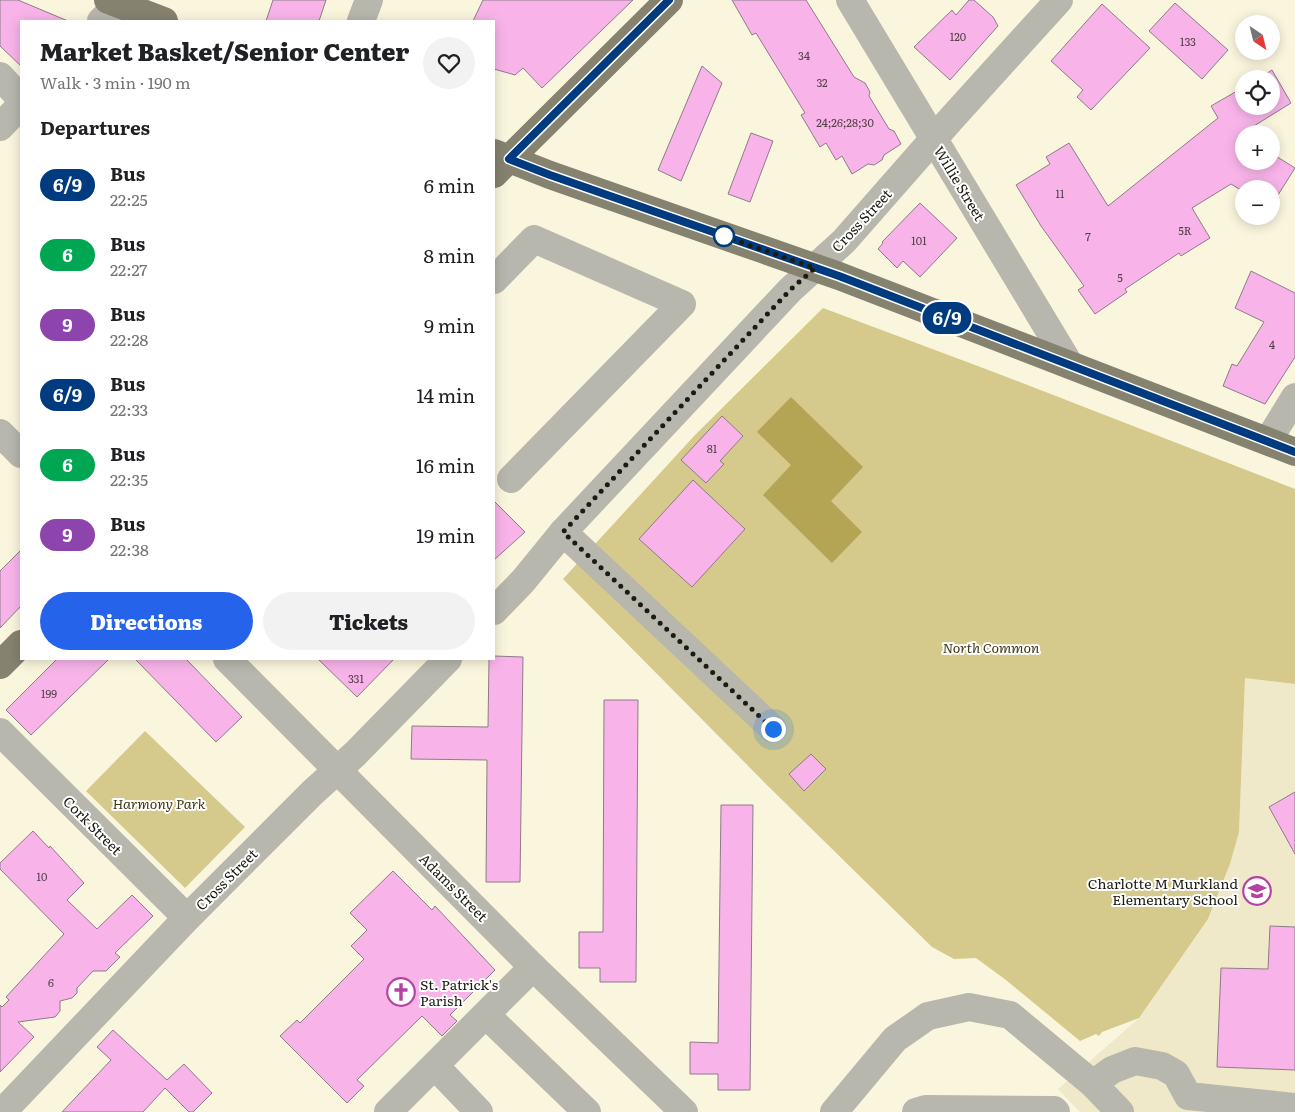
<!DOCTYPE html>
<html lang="en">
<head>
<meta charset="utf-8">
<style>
	:root { --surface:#fff; --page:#f2f2f2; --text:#202124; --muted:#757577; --accent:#2563eb }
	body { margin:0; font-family:Literata,serif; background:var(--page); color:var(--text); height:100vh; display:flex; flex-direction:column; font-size:19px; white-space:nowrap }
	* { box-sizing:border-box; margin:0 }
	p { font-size:16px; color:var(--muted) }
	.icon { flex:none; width:28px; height:28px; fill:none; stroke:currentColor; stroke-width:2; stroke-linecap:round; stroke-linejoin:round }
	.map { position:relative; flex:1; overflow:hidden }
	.panel { position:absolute; left:20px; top:20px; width:475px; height:640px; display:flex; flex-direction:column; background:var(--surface); border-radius:0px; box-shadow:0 2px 12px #0003 }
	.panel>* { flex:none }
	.badge { padding:0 10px; border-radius:16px; font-size:18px; line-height:32px }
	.needle { width:32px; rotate:145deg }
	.tools { position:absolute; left:1235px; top:15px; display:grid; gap:10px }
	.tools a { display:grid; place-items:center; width:45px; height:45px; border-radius:50%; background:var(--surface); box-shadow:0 2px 12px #0003; font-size:25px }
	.you { position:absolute; width:25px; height:25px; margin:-12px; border:4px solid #fff; border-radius:50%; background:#1a73e8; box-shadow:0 0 0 8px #1a73e833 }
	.map>.badge { position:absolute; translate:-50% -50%; box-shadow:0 0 0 2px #fff }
	h2 { padding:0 20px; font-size:19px; line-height:45px }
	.round { display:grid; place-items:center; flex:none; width:52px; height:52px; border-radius:26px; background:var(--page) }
	.overview { display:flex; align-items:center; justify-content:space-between; height:85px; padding:0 20px }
	h1 { font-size:24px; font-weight:800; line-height:38px }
	.button { display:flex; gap:10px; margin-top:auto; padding:10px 20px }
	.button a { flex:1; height:58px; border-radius:30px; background:var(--accent); color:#fff; font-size:20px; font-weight:800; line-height:58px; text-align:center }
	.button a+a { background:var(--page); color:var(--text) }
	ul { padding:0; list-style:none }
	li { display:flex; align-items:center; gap:15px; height:70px; padding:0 20px }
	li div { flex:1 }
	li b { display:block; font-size:19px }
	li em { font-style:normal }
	li .badge { min-width:55px; font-weight:700; text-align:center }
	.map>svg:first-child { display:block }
</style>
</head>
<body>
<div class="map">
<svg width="1295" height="1112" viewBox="0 0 1295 1112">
	<rect width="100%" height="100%" fill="#faf6de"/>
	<path fill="#efe9ca" d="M1245 677 1295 684V1112H1080L1058 1089 1139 1018 1208 919 1230 864 1239 832Z"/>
	<g fill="#d5c98b">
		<path d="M823 308 999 374 1295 489V684L1245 678 1239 832 1230 864 1208 919 1139 1018 1102 1032 1099 1036 1096 1034 1080 1041 1006 980 976 958 954 959 932 947 771 789 563 579 695 435Z"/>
		<path d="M145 731 245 827 185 888 86 791Z"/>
	</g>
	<path fill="#b4a554" d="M791 397 863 467 831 501 862 532 832 563 763 495 791 465 757 432Z"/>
	<g fill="#f8b4e9" stroke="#8e7b89">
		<path d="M0 0H18L68 21H21V66L0 46Z"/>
		<path d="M273 0H326L319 21H266Z"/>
		<path d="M483 0H633L542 88 523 68 515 75 494 69V21H473Z"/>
		<path d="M732 0H806L854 77 865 83 870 92 869 96 889 129 894 131 901 144 884 155 882 160 874 165 868 164 852 174 842 156 836 160 826 143 820 147 801 115 805 113 756 33 752 35Z"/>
		<path d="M969 0H974L993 17 998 26 950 80 914 47 952 10 956 15Z"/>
		<path d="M1175 3 1228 50 1202 79 1149 31Z"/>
		<path d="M1102 4 1150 48 1091 110 1077 97 1083 90 1051 61Z"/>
		<path d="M702 66 722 83 681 181 658 170Z"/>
		<path d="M1272 70 1291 103 1241 134 1244 135V161H1271V153L1295 168 1271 206V189H1244V192L1231 184 1192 208 1210 238 1181 256 1179 253 1125 289 1127 292 1095 314 1078 290 1084 286 1041 226 1016 185 1050 164 1046 157 1069 143 1108 206 1218 118 1211 106 1244 87V106H1271V79H1258Z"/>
		<path d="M751 133 773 141 750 202 728 194Z"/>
		<path d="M920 203 957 238 920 277 903 261 897 268 878 249 883 243 882 242Z"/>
		<path d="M1251 271 1295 293V357L1265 404 1223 386 1232 364 1237 366 1264 322 1235 308Z"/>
		<path d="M722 416 743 436 720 461 724 464 706 483 681 460Z"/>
		<path d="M693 480 745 529 692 587 639 539Z"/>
		<path d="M494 501 525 532 494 560Z"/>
		<path d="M21 550V606L0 628V571Z"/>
		<path d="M494 656 523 657 520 882H486L487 760 411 759 412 726 488 727 489 659H494Z"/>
		<path d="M57 659H109L31 735 6 710Z"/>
		<path d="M135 659H186L242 717 216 742Z"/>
		<path d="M318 659H394L357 697Z"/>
		<path d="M604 700H638L636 982H600V968H579V932H603Z"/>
		<path d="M811 754 826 769 804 791 789 774Z"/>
		<path d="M1295 792V854L1269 807Z"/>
		<path d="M721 805H753L750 1090H718V1074H690V1042L718 1043Z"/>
		<path d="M33 831 49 848 50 846 84 883 67 900 97 929 132 895 153 916 115 953 120 957 106 971H93L77 988V993L72 998 60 1001V1011L55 1017 18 1022 34 1037 0 1072V1005L2 1007 9 1000 6 997 64 934 0 869V863Z"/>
		<path d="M393 871 432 910 435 906 495 970 450 1015 457 1021 442 1036 422 1016 357 1080 364 1086 347 1103 280 1036 297 1020 300 1023 364 959 351 946 367 930 350 913Z"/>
		<path d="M1270 926 1295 927V1070L1217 1067 1221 968 1268 969Z"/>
		<path d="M113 1030 167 1080 184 1064 212 1093 193 1112H189L165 1088 143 1112H62L111 1060 97 1047Z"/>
	</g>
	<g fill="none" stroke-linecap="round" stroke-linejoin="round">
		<g stroke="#b8b7ad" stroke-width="28">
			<path d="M850 0 1070 365"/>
			<path d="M101 21 118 4"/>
			<path d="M361 21 369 0"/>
			<path d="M0 76 21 99"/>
			<path d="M0 127 21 105"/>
			<path d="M494 280 534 239 682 304 511 479"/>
			<path d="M0 433 21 454"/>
			<path d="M1268 441 1295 397"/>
			<path d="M563 532 773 729"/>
			<path d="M494 611 523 581 563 532 790 290 844 241 952 118 1059 0"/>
			<path d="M227 659 533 967 684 1112"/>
			<path d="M0 732 187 918"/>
			<path d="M486 1015 587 1112"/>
			<path d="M435 1066 479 1112"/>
			<path d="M1093 1084 1112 1070 1135 1061 1162 1066 1176 1074 1188 1096 1295 1107"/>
			<path d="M10 1104 187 918 313 792 355 754 448 659"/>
			<path d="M388 1112 533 967"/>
			<path d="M834 1112 895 1039 928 1016 969 1007 1010 1015 1093 1084 1120 1112"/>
			<path d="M916 1112 926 1109 1054 1110 1056 1112"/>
		</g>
		<g stroke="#868270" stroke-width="28">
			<path d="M108 0 164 21"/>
			<path d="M494 153 550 175 839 276 1295 452"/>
			<path d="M494 174 669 0"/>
			<path d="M0 665 21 644"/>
		</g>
	</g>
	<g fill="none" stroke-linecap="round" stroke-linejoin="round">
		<defs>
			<path id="line" d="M669 0 509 159 550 175 839 276 1295 452"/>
		</defs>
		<use href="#line" stroke="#fff" stroke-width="11"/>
		<use href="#line" stroke="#003b80" stroke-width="8"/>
		<path stroke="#1c1b12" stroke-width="5" stroke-dasharray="0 9" d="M724 236 720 235 815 268 790 290 563 532 773 729"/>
	</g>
	<defs>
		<symbol id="school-ring" viewBox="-11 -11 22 22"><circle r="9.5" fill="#fff" stroke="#b444a1" stroke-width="1.5"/><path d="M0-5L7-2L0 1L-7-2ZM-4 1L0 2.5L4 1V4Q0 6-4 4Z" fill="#b444a1"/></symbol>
		<symbol id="church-ring" viewBox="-11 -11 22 22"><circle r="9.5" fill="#fff" stroke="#b444a1" stroke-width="1.5"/><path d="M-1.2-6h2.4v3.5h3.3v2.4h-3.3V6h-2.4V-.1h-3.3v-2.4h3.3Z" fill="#b444a1"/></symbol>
	</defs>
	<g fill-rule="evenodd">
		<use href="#school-ring" x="1241" y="875" width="32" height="32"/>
		<use href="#church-ring" x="385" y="976" width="32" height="32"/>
	</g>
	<circle fill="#fff" stroke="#003b80" stroke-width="2.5" cx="724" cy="236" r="10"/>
	<g text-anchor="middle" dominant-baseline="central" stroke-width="4" stroke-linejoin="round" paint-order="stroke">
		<g font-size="11" fill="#534148">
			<text x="958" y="36">120</text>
			<text x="1188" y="41">133</text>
			<text x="804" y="55">34</text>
			<text x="822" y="82">32</text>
			<text x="845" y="122">24;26;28;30</text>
			<text x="1060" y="193">11</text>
			<text x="1185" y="230">5R</text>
			<text x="1088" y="236">7</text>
			<text x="919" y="240">101</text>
			<text x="1120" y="277">5</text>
			<text x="1272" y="344">4</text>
			<text x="712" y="448">81</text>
			<text x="356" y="678">331</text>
			<text x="49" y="693">199</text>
			<text x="42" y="876">10</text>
			<text x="51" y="982">6</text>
		</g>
		<g font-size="14" fill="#1c1b12" stroke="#fff">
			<text transform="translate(960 183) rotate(59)">Willie Street</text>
			<text transform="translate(861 220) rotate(-47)">Cross Street</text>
			<text transform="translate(93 825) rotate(45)">Cork Street</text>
			<text transform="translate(226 879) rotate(-45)">Cross Street</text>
			<text transform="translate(454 887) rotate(45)">Adams Street</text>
		</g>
		<g font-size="14" font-style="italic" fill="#403916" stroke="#fff">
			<text x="991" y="647">North Common</text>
			<text x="159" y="803">Harmony Park</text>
		</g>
		<g font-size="14" fill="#1c1b12" stroke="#fff" text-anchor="end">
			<text x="1238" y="883">Charlotte M Murkland<tspan x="1238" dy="16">Elementary School</tspan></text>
			<text x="420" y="984" text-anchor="start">St. Patrick's<tspan x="420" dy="16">Parish</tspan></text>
		</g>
	</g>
</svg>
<div class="tools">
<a><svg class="needle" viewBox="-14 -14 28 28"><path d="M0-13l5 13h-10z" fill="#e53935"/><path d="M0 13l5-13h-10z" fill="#757577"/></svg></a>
<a><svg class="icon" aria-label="locate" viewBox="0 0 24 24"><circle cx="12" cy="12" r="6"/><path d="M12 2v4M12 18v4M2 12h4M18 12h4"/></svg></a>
<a>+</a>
<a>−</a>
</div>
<div class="you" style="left:773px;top:729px"></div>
<b class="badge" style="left:947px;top:318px;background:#003b80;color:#fff">6/9</b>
<section class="panel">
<div class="overview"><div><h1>Market Basket/Senior Center</h1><p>Walk · 3 min · 190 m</p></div><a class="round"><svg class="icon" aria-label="heart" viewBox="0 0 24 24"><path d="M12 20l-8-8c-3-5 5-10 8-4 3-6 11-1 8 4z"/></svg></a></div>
<h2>Departures</h2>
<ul>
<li><span class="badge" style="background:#003b80;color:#fff">6/9</span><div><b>Bus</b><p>22:25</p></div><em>6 min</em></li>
<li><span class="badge" style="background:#00a651;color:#fff">6</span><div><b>Bus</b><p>22:27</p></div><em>8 min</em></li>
<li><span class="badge" style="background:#8e44ad;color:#fff">9</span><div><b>Bus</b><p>22:28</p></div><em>9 min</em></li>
<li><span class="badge" style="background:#003b80;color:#fff">6/9</span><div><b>Bus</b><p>22:33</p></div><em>14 min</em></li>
<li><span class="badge" style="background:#00a651;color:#fff">6</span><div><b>Bus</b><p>22:35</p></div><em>16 min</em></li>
<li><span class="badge" style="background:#8e44ad;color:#fff">9</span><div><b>Bus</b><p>22:38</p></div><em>19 min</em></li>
</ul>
<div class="button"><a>Directions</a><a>Tickets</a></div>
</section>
</div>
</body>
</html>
